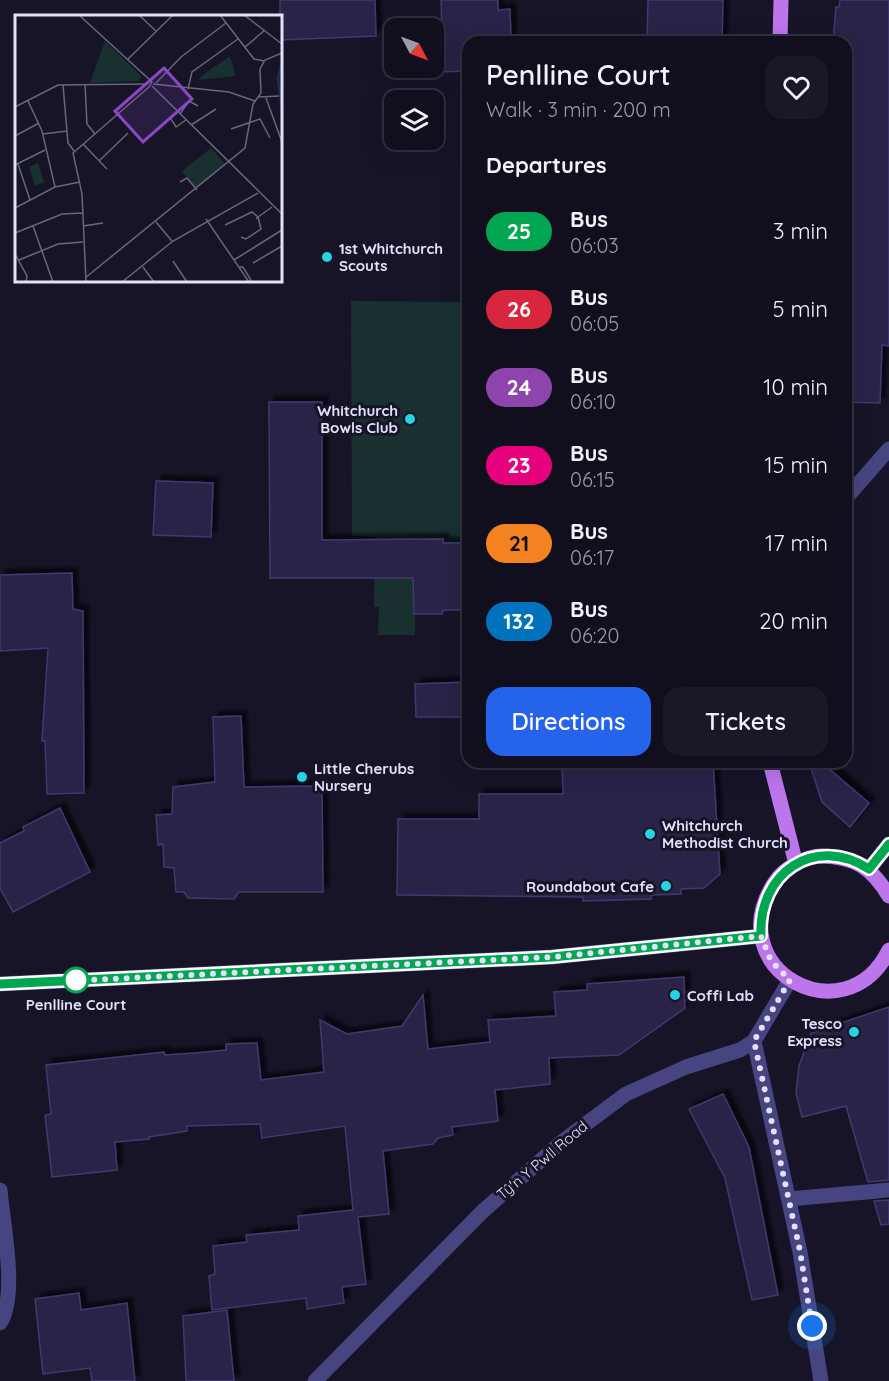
<!DOCTYPE html>
<html lang="en">
<head>
<meta charset="utf-8">
<style>
	:root { --surface:#110f1e; --page:#1a1827; --text:#f1f3f6; --muted:#9c9ca4; --line:#302f3c; --accent:#2563eb }
	body { margin:0; font-family:Quicksand,sans-serif; background:var(--page); color:var(--text); height:100vh; display:flex; flex-direction:column; font-size:22px; white-space:nowrap }
	* { box-sizing:border-box; margin:0 }
	p { font-size:20px; color:var(--muted) }
	.icon { flex:none; width:33px; height:33px; fill:none; stroke:currentColor; stroke-width:2; stroke-linecap:round; stroke-linejoin:round }
	.map { position:relative; flex:1; overflow:hidden }
	.panel { position:absolute; left:462px; top:36px; width:390px; height:732px; display:flex; flex-direction:column; background:var(--surface); border-radius:18px; box-shadow:0 6px 24px #0002,0 0 0 2px var(--line) }
	.panel>* { flex:none }
	.badge { padding:0 12px; border-radius:20px; font-size:21px; line-height:39px }
	.needle { width:39px; rotate:131deg }
	.tools { position:absolute; left:384px; top:18px; display:grid; gap:12px }
	.tools a { display:grid; place-items:center; width:60px; height:60px; border-radius:12px; background:var(--surface); box-shadow:0 6px 24px #0002,0 0 0 2px var(--line); font-size:30px }
	.you { position:absolute; width:30px; height:30px; margin:-15px; border:4px solid #fff; border-radius:50%; background:#1a73e8; box-shadow:0 0 0 9px #1a73e833 }
	.map>.badge { position:absolute; translate:-50% -50%; box-shadow:0 0 0 3px #fff }
	h2 { padding:0 24px; font-size:22px; line-height:54px }
	.round { display:grid; place-items:center; flex:none; width:63px; height:63px; border-radius:18px; background:var(--page) }
	.headline { display:flex; align-items:center; justify-content:space-between; height:102px; padding:0 24px }
	h1 { font-size:28px; font-weight:600; line-height:45px }
	.button { display:flex; gap:12px; margin-top:auto; padding:12px 24px }
	.button a { flex:1; height:69px; border-radius:18px; background:var(--accent); color:#fff; font-size:24px; font-weight:600; line-height:69px; text-align:center }
	.button a+a { background:var(--page); color:var(--text) }
	ul { padding:0; list-style:none }
	li { display:flex; align-items:center; gap:18px; height:78px; padding:0 24px }
	li div { flex:1 }
	li b { display:block; font-size:22px }
	li em { font-style:normal }
	li .badge { min-width:66px; font-weight:700; text-align:center }
	.map>svg:first-child { display:block }
</style>
</head>
<body>
<div class="map">
<svg width="889" height="1381" viewBox="0 0 889 1381">
	<defs>
		<filter id="shadow"><feDropShadow dx="5.5" dy="-5.5" stdDeviation="1.5" flood-color="#0009"/></filter>
	</defs>
	<rect width="100%" height="100%" fill="#171428"/>
	<path fill="#183130" d="M351 301 468 302V610H443L442 613 415 614V635H378L379 607H374L375 537 352 536Z"/>
	<g fill="#292347" stroke="#423870" stroke-width="1.5" filter="url(#shadow)">
		<path d="M280 0H375L376 36 280 40Z"/>
		<path d="M441 0H498V10L510 9 511 42H468V71L440 72 437 29H442Z"/>
		<path d="M648 0H723L722 42H647Z"/>
		<path d="M840 0H889V346L882 345 880 403 846 402V42H833L836 7H839Z"/>
		<path d="M269 402H322V540L443 539V543H468V610H443L442 614H414L413 578H270Z"/>
		<path d="M156 481 213 483 211 537 153 535Z"/>
		<path d="M72 573 73 609 83 611 84 793 47 794 45 741H42L48 648 0 651V575Z"/>
		<path d="M468 682V717H416L415 684Z"/>
		<path d="M241 716 244 787 322 786 323 892H239L234 899 188 898 184 892H176L174 868 164 867 163 844 158 845 156 815 172 814 173 787 215 782 213 717Z"/>
		<path d="M562 762H713L720 874 704 888 681 889V894L651 895V899L583 901V897L397 895 398 819H479V794H563Z"/>
		<path d="M809 762H821L869 803 850 827 822 802Z"/>
		<path d="M60 808 90 872 13 912 0 888V843L24 831 23 827Z"/>
		<path d="M684 977 685 1008 619 1055 549 1058 550 1084 495 1090 498 1121 452 1127 453 1135 438 1138 433 1144 383 1151 389 1214 358 1217 366 1284 342 1287 344 1303 307 1309 306 1298 212 1310 209 1276 215 1274 213 1246 247 1242 246 1235 299 1230 298 1216 353 1210 345 1126 262 1138 260 1124 187 1126V1131L149 1137V1139L115 1142 117 1170 52 1177 45 1115 51 1114 46 1065 164 1052 165 1055 196 1053 226 1050V1044L257 1043 261 1080 324 1072 320 1020 347 1034 402 1026 423 995 428 1049 490 1042 488 1020 556 1016 554 992 587 990V984Z"/>
		<path d="M889 1007V1180L868 1182 846 1106 802 1117 796 1093 799 1066 811 1033Z"/>
		<path d="M723 1094 749 1147 778 1295 752 1300 725 1178 689 1109Z"/>
		<path d="M889 1200V1224L881 1225 874 1201Z"/>
		<path d="M79 1293 81 1310 127 1303 135 1381H92L90 1368 43 1374 35 1299Z"/>
		<path d="M227 1310 234 1381H186L183 1316Z"/>
	</g>
	<g fill="none" stroke-linecap="round" stroke-linejoin="round">
		<g stroke="#464581" stroke-width="15">
			<path d="M846 498 889 449"/>
			<path d="M789 1199 889 1190"/>
		</g>
		<g stroke="#464581" stroke-width="15">
			<path d="M869 869 889 844"/>
			<path d="M754 1041 800 1252 821 1381"/>
			<path d="M0 1190C3 1224 18 1296 0 1323"/>
			<path d="M315 1381 483 1211 563 1141 626 1094 686 1067 740 1050 754 1041 790 980"/>
		</g>
		<path stroke="#464581" stroke-width="15" d="M0 984 552 957 761 936"/>
		<g stroke="#bd75ec" stroke-width="15">
			<path d="M780 42 781 0"/>
			<path d="M770 762 796 864"/>
			<path d="M889 896C872 868 856 857 822 856 806 856 784 868 775 882 718 970 846 1038 889 950"/>
		</g>
	</g>
	<g fill="none" stroke-linecap="round" stroke-linejoin="round">
		<defs>
			<path id="line" d="M0 984 552 957 761 936C758 873 814 834 869 869L889 844"/>
		</defs>
		<use href="#line" stroke="#fff" stroke-width="14"/>
		<use href="#line" stroke="#00a651" stroke-width="9"/>
		<path stroke="#e2e0fb" stroke-width="6" stroke-dasharray="0 10.8" d="M76 980 69 981 552 957 761 936 771 961 790 980 754 1041 800 1251 812 1326"/>
	</g>
	<g fill="#25d3e1" stroke="#171428" stroke-width="2">
		<circle cx="327" cy="257" r="6"/>
		<circle cx="410" cy="419" r="6"/>
		<circle cx="302" cy="777" r="6"/>
		<circle cx="650" cy="834" r="6"/>
		<circle cx="666" cy="886" r="6"/>
		<circle cx="675" cy="995" r="6"/>
		<circle cx="854" cy="1032" r="6"/>
	</g>
	<circle fill="#fff" stroke="#00a651" stroke-width="3" cx="76" cy="980" r="12"/>
	<g text-anchor="middle" dominant-baseline="central" stroke-width="6" stroke-linejoin="round" paint-order="stroke">
		<g font-size="15" font-weight="bold" fill="#e2e0fb" stroke="#171428" text-anchor="start">
			<text x="339" y="248">1st Whitchurch<tspan x="339" dy="17">Scouts</tspan></text>
			<text x="398" y="410" text-anchor="end">Whitchurch<tspan x="398" dy="17">Bowls Club</tspan></text>
			<text x="314" y="768">Little Cherubs<tspan x="314" dy="17">Nursery</tspan></text>
			<text x="662" y="825">Whitchurch<tspan x="662" dy="17">Methodist Church</tspan></text>
			<text x="654" y="886" text-anchor="end">Roundabout Cafe</text>
			<text x="687" y="995">Coffi Lab</text>
			<text x="842" y="1023" text-anchor="end">Tesco<tspan x="842" dy="17">Express</tspan></text>
		</g>
		<g font-size="15" font-weight="bold" fill="#e2e0fb" stroke="#171428">
			<text x="76" y="1004">Penlline Court</text>
		</g>
		<g font-size="15" fill="#e2e0fb" stroke="#171428">
			<text transform="translate(542 1160) rotate(-40)">Tŷ'n Y Pwll Road</text>
		</g>
	</g>
	<g transform="translate(15 15)">
		<rect width="267" height="267" fill="#171428"/>
		<path d="M90 26 126 61 124 66 75 68ZM215 41 221 61 183 65 189 59ZM196 133 210 149 181 173 167 156ZM23 148 29 167 20 171 14 152Z" fill="#183130"/>
		<path fill="none" stroke="#182e4d" stroke-width="3" d="M267 49 263 63 267 93"/>
		<path fill="none" stroke="#68667c" stroke-width="1.5" d="M64 0 137 67 134 72M124 0 141 16M205 0 239 44 249 46M229 0 267 29M230 32 250 15M112 45 158 0M141 68 166 42 211 8M70 69 72 109 80 119M138 69 214 77 240 86M48 70 53 128 59 136M137 71 267 199M173 74 177 57 223 24M244 82 264 81M251 83 267 127M13 86 27 116 40 172M0 92 43 70 132 69M165 99 174 86 183 91M156 104 161 112 171 105M176 110 201 94M216 114 245 104 255 123M28 119 52 116M0 121 24 108M68 129 92 154M84 146 113 118M3 149 15 185M0 150 30 135M165 167 172 163 182 175M0 193 40 172 65 167M191 204 234 267M141 207 157 226M210 210 237 197 243 202 241 204M18 211 38 267M68 211 88 208M0 218 47 199 68 198M226 222 231 224 246 214 243 202 257 192M0 239 12 261 11 267M4 245 43 229 68 227M219 245 267 215M158 246 172 267M238 248 267 231M128 252 139 267M223 252H228L237 267M70 263 230 133 238 89 246 78 245 54 250 45 267 38M71 267 67 179 58 138 134 72M107 267 158 226 243 178"/>
		<path fill="#8a47c8" fill-opacity="0.15" stroke="#8a47c8" stroke-width="3" d="M149 53 177 84 128 127 100 96Z"/>
		<rect width="267" height="267" fill="none" stroke="#e2e0fb" stroke-width="3"/>
	</g>
</svg>
<div class="tools">
<a><svg class="needle" viewBox="-14 -14 28 28"><path d="M0-13l5 13h-10z" fill="#e53935"/><path d="M0 13l5-13h-10z" fill="#9c9ca4"/></svg></a>
<a><svg class="icon" aria-label="layers" viewBox="0 0 24 24"><path d="M12 4l9 5-9 5-9-5zM3 14l9 5 9-5"/></svg></a>
</div>
<div class="you" style="left:812px;top:1326px"></div>
<section class="panel">
<div class="headline"><div><h1>Penlline Court</h1><p>Walk · 3 min · 200 m</p></div><a class="round"><svg class="icon" aria-label="heart" viewBox="0 0 24 24"><path d="M12 20l-8-8c-3-5 5-10 8-4 3-6 11-1 8 4z"/></svg></a></div>
<h2>Departures</h2>
<ul>
<li><span class="badge" style="background:#00a651;color:#fff">25</span><div><b>Bus</b><p>06:03</p></div><em>3 min</em></li>
<li><span class="badge" style="background:#d7263d;color:#fff">26</span><div><b>Bus</b><p>06:05</p></div><em>5 min</em></li>
<li><span class="badge" style="background:#8e44ad;color:#fff">24</span><div><b>Bus</b><p>06:10</p></div><em>10 min</em></li>
<li><span class="badge" style="background:#e6007e;color:#fff">23</span><div><b>Bus</b><p>06:15</p></div><em>15 min</em></li>
<li><span class="badge" style="background:#f58220;color:#111">21</span><div><b>Bus</b><p>06:17</p></div><em>17 min</em></li>
<li><span class="badge" style="background:#0072bc;color:#fff">132</span><div><b>Bus</b><p>06:20</p></div><em>20 min</em></li>
</ul>
<div class="button"><a>Directions</a><a>Tickets</a></div>
</section>
</div>
</body>
</html>
